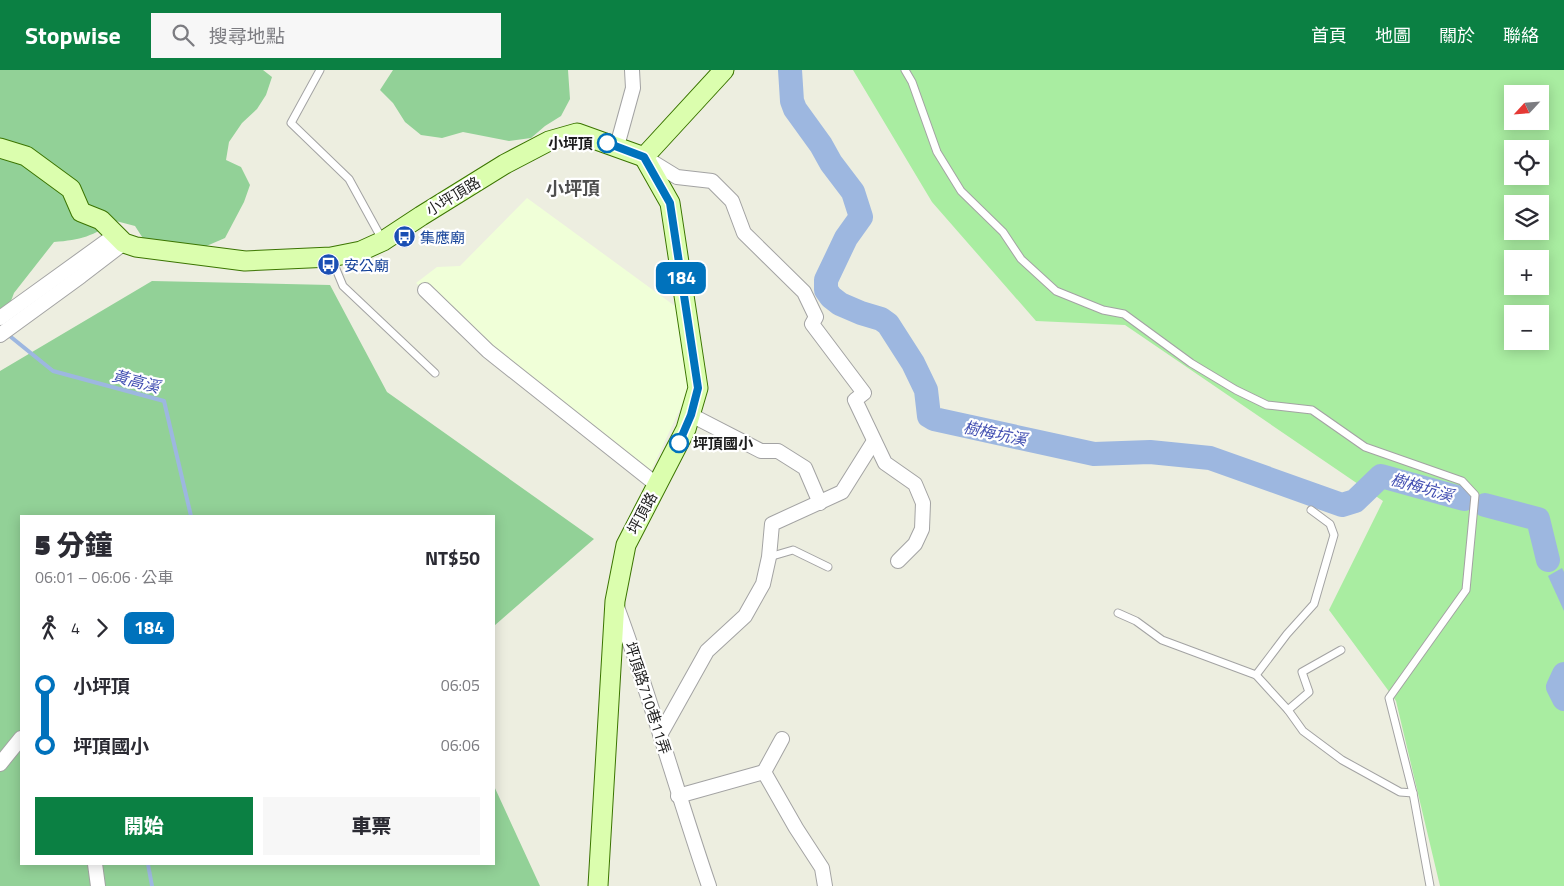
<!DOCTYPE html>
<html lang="zh-TW">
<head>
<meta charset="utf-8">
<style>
	:root { --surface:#fff; --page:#f7f7f7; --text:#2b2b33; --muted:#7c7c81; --accent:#0b8043 }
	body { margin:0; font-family:"Titillium Web","Noto Sans TC",sans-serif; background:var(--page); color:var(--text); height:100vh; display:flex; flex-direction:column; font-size:19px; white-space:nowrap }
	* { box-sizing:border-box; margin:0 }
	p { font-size:16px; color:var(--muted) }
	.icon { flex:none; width:28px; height:28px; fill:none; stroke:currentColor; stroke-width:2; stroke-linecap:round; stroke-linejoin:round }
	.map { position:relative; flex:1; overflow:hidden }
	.drawer { position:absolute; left:20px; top:445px; width:475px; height:350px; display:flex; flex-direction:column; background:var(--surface); border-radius:0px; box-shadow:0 2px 12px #0003 }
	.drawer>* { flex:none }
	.badge { padding:0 10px; border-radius:8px; font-size:18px; line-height:32px }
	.needle { width:32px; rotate:244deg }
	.buttons { position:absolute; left:1504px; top:15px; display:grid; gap:10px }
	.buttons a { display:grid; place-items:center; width:45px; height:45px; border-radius:0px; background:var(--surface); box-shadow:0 2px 12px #0003; font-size:25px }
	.map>.badge { position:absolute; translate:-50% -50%; box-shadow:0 0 0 2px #fff }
	.legs { display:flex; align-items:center; gap:8px; height:55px; padding:0 15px; font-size:16px }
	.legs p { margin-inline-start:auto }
	.overview { display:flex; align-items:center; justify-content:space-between; height:85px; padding:0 15px }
	h1 { font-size:28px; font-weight:800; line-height:38px }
	.cta { display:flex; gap:10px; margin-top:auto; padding:10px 15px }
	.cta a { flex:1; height:58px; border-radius:0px; background:var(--accent); color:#fff; font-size:20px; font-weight:800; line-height:58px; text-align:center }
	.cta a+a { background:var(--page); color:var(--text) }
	ul { padding:0 15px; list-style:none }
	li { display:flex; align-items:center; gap:18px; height:60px; font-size:19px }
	li i { display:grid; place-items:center; width:8px; height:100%; margin:0 6px; background:currentColor }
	li i::after { content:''; width:12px; height:12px; margin:-6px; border:4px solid; border-radius:50%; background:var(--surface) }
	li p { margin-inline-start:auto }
	li:first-child i { background:linear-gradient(#0000 50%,currentColor 0) }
	li:last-child i { background:linear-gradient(currentColor 50%,#0000 0) }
	header { display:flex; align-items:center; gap:30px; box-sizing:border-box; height:70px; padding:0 25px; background:var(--accent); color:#fff }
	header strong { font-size:24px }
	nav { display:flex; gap:28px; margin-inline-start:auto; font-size:18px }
	.search { width:350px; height:45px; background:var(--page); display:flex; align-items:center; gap:12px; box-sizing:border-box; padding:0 18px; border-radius:0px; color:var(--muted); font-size:19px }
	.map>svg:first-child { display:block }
</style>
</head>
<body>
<header>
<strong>Stopwise</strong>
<div class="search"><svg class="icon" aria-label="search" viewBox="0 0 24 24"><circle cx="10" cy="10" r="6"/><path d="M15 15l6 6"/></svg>搜尋地點</div>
<nav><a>首頁</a><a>地圖</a><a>關於</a><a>聯絡</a></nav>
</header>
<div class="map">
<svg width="1564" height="816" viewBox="0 0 1564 816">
	<rect width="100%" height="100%" fill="#edeee0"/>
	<path fill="#f0ffd8" d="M527 128 679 239 689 320 648 407 416 213 437 197 460 196Z"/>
	<path fill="#a9eda1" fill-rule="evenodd" d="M853 0H1564V816H1440L1396 631 1329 540 1383 431 1125 255 1036 251 932 132ZM1512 24H1540V51H1512ZM1512 79H1540V106H1512ZM1512 134H1540V161H1512ZM1512 189H1540V216H1512ZM1512 244H1540V271H1512Z"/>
	<g fill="#92d197">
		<path d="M0 0H263L272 7 266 25 257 39 242 53 229 72 226 90 241 97 250 115 244 132 225 168 188 184 146 173 135 156 116 151C93 166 81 170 54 172L14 223 0 260Z"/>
		<path d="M393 0H568L570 29 561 46 545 56 531 68 509 71 463 62 442 68 421 65 405 52 393 33 380 20Z"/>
		<path d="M152 211 330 215 387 322 594 469 494 556V446H21V794H494V716L540 816H0V301Z"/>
	</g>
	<path fill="#9db7e0" d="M1562 498 1564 502V541L1548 506Z"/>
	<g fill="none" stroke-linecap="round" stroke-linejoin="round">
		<g stroke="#9db7e0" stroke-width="4">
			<path d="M6 263 53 301 164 331 191 446"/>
			<path d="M148 794 152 816"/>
		</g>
		<g stroke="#9db7e0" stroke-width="24">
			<path d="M790 0 792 31 795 39 821 75 831 93 853 122 861 147 846 168 826 210V220L831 227 840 234 861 243 881 249 888 254 913 293 926 320 929 346 934 349 1094 384 1150 382 1210 388 1342 435 1355 431 1381 406 1464 429"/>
			<path d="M1485 435 1538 449 1548 490"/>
			<path d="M1564 604 1558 617 1564 629"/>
		</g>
		<defs>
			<g id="lane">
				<path d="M320 0 291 53 349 109 383 171"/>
				<path d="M905 0 912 12 937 82 961 121 1003 162 1021 189 1056 221 1103 240 1124 244 1191 293 1236 320 1267 335 1312 340 1365 377 1462 411 1475 425 1466 520 1389 628 1413 723 1430 816"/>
				<path d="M331 187 343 216 435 303"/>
				<path d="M769 487 793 480 828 497"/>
				<path d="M1118 543 1136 551 1162 570 1256 605 1288 640 1303 661 1342 690 1400 722 1413 723"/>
				<path d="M1256 605 1287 564 1314 534 1334 465 1330 454 1311 440"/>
				<path d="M1288 640 1309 622 1302 602 1341 580"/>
			</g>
			<g id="street">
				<path d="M617 76 633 18 632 0"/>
				<path d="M646 88 677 107 712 111 732 131 744 163 804 222 816 247 812 254 864 323 855 330 885 393 915 414 923 433 922 459 915 474 898 491"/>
				<path d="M425 220 488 281 657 415"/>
				<path d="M0 248 115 165"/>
				<path d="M0 265 81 206 124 173"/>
				<path d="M691 345 761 381H778L805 398 820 433"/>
				<path d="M617 537C651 628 677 723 709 816"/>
				<path d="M660 665 707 581 745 546 763 514 769 487 772 454 842 422 874 371"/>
				<path d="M0 694 21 668"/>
				<path d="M764 702 782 669"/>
				<path d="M678 726 764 702 796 758 822 798 825 816"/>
				<path d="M95 794 98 816"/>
			</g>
			<g id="secondary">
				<path d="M0 78 26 86 71 119 81 142 101 150 124 173 136 177 245 191 331 187 361 181 383 171 421 146 505 94 549 71 577 63 644 87"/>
				<path d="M644 87 724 0"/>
				<path d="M598 816 615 531 626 475 686 359 698 318 670 133 644 87"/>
			</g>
		</defs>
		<use href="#lane" stroke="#a3a3a3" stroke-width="9"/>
		<use href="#street" stroke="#a3a3a3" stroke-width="16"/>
		<use href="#secondary" stroke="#3b7500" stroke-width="21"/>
		<use href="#lane" stroke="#fff" stroke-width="7"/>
		<use href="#street" stroke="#fff" stroke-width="14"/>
		<use href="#secondary" stroke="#dbfeae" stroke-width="19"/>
	</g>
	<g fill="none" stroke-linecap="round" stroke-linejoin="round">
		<defs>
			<path id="line-1" d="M607 73 644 87 670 133 698 318 691 345 679 373"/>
		</defs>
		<use href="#line-1" stroke="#fff" stroke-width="11"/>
		<use href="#line-1" stroke="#0072bc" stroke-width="8"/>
	</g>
	<defs>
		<symbol id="bus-disc" viewBox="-11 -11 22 22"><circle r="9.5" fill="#1a4fb4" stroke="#fff"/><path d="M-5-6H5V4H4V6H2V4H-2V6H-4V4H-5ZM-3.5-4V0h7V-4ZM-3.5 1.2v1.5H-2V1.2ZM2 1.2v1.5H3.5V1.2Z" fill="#fff"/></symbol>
	</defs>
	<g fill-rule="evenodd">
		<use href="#bus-disc" x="392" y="154" width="25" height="25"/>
		<use href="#bus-disc" x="316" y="182" width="25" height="25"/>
	</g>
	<g fill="#fff" stroke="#0072bc" stroke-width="2.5">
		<circle cx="607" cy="73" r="9"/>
		<circle cx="679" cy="373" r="9"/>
	</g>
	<g text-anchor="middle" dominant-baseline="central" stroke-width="4.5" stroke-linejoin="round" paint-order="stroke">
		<g font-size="15" font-weight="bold" fill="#1c1c1c" stroke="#fff" text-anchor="end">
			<text x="593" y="73">小坪頂</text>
			<text x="693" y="373" text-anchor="start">坪頂國小</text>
		</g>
		<g font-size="15" fill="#1c1c1c" stroke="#fff">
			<text transform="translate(453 126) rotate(-31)">小坪頂路</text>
			<text transform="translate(642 443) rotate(-62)">坪頂路</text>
			<text transform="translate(648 628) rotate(72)">坪頂路710巷11弄</text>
		</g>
		<g font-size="15" fill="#164399" stroke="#fff" text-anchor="start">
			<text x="420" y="167">集應廟</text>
			<text x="344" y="195">安公廟</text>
		</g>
		<g font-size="16" font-style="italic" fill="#424fb2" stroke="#fff">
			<text transform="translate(136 311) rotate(15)">黃高溪</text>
			<text transform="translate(995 363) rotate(12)">樹梅坑溪</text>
			<text transform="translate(1422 417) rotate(16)">樹梅坑溪</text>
		</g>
		<g font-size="18" font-weight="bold" fill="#4f4f4f" stroke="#fff">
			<text x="573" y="118">小坪頂</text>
		</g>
	</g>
</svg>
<div class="buttons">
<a><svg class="needle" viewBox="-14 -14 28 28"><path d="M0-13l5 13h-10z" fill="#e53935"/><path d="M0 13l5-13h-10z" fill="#7c7c81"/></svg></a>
<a><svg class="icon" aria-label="locate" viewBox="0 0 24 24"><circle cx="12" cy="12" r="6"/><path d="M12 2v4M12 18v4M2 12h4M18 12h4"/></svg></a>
<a><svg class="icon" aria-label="layers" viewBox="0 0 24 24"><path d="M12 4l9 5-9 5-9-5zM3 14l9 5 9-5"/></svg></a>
<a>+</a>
<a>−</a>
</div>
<b class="badge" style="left:681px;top:208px;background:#0072bc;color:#fff">184</b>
<section class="drawer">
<div class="overview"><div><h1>5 分鐘</h1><p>06:01 – 06:06 · 公車</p></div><b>NT$50</b></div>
<div class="legs"><svg class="icon" aria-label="walk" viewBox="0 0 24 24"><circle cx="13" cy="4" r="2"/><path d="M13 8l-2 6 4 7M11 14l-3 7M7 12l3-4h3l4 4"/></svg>4<svg class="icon" aria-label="forward" viewBox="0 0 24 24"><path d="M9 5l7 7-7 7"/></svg><b class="badge" style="background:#0072bc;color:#fff">184</b></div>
<ul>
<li><i style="color:#0072bc"></i><b>小坪頂</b><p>06:05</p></li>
<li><i style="color:#0072bc"></i><b>坪頂國小</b><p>06:06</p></li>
</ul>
<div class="cta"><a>開始</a><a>車票</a></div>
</section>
</div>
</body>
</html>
